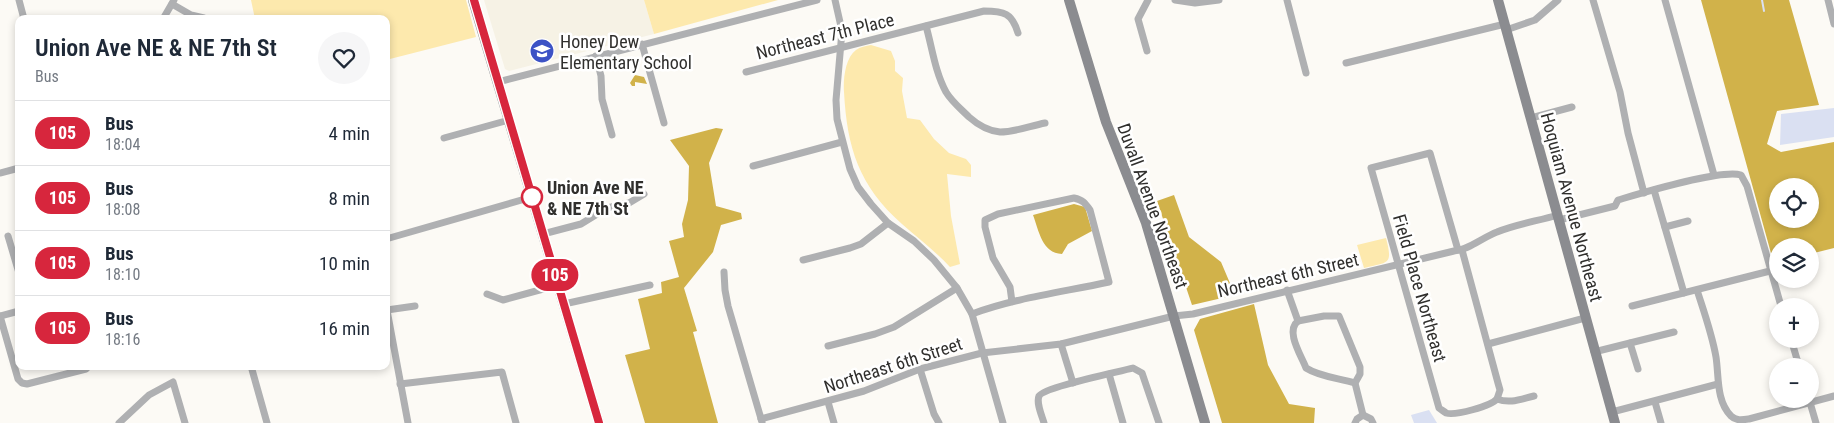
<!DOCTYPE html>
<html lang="en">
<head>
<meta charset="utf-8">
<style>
	:root { --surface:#fff; --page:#f6f6f7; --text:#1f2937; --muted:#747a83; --line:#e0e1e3 }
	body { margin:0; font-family:"Roboto Condensed",sans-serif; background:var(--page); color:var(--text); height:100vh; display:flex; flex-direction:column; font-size:19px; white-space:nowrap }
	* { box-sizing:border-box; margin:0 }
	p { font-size:16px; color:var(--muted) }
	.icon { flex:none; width:28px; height:28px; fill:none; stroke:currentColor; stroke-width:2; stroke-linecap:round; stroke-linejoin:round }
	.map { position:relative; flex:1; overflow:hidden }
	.details { position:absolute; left:15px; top:15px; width:375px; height:355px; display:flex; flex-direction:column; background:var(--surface); border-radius:10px; box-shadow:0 2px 8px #0003 }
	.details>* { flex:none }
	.badge { padding:0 10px; border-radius:16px; font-size:18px; line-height:32px }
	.buttons { position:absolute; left:1769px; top:178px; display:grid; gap:10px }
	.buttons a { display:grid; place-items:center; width:50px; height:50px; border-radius:50%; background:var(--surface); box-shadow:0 2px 8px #0003; font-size:25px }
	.map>.badge { position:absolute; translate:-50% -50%; box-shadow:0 0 0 2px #fff }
	.round { display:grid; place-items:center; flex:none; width:52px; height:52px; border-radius:26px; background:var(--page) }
	.headline { display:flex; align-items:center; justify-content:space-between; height:85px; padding:0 20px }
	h1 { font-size:24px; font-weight:600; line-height:38px }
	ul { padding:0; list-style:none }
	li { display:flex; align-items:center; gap:15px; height:65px; padding:0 20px; border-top:1px solid var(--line) }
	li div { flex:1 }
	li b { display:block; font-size:19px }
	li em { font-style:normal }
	li .badge { min-width:55px; font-weight:700; text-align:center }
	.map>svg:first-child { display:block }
</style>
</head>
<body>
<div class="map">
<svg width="1834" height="423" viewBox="0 0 1834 423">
	<rect width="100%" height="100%" fill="#fcfaf5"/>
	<path fill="#f6f2e5" d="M484 0H644L654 34 509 71 505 69Z"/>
	<g fill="#fde9ad">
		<path d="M251 0H466L476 37 386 60V19H255Z"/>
		<path d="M644 0H778L654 34Z"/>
		<path d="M871 45 891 51 895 61V71L903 78 902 91 907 118 920 120 934 139 949 153 966 159 971 165V177L947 174 951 216 960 264 950 267C935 251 918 238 902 224 859 186 847 148 844 92 843 80 845 58 856 50 860 47 866 46 871 45Z"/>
		<path d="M1386 238C1393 265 1389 262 1364 268L1357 245Z"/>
	</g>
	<g fill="#d1b24a" fill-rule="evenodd">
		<path d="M1701 0H1789L1819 105 1777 111 1767 144 1781 152 1834 142V248L1810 254V246H1778L1777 263 1774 264ZM1810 186V219H1778V186Z"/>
		<path d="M635 75 644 77 647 84 635 82V86H632L630 83Z"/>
		<path d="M716 128 723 129 709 163 716 206 741 213 742 219 721 225 713 252 684 288 697 331 693 332 718 423H645L625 355 650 349 638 299 662 293 661 282 679 277 669 241 684 237 682 224 688 200 689 166 670 140Z"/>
		<path d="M1174 195 1189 237 1221 262 1235 295 1192 305 1157 201Z"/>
		<path d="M1074 204 1085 207 1092 231 1068 244 1062 254C1042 253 1039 231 1033 215Z"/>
		<path d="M1254 304 1268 365 1289 404 1315 408 1314 423H1222L1194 330 1200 319Z"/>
	</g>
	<g fill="#dae0f2">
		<path d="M1834 108V137L1780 145 1781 114Z"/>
		<path d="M1429 410 1437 423H1414L1411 415Z"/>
	</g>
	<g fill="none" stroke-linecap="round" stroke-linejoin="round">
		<path stroke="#dae0f2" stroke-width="2" d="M1762 0 1764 11"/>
		<g stroke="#afb0b2" stroke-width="7">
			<path d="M19 0 24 19"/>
			<path d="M835 0 842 31 836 100 837 119 850 169 858 187 871 204 888 223 914 241 934 260 957 288 972 314 1003 423"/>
			<path d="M1175 0 1195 3 1219 0"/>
			<path d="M1287 0 1306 73"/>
			<path d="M1593 0 1620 92 1628 133 1644 193"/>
			<path d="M1665 0 1714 175"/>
			<path d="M1828 0 1834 24"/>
			<path d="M172 4 191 15 204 18"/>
			<path d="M163 19 174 0"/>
			<path d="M926 26C932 47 935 72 946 92 952 102 961 109 969 117 978 125 988 131 1000 132 1015 132 1030 126 1045 123"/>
			<path d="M1506 30 1535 20 1558 0"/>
			<path d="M642 44 664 123"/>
			<path d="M1147 51 1138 19 1148 0"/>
			<path d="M596 56 601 76 602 99 612 135"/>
			<path d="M1346 63 1505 24"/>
			<path d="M746 72 984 11C1004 11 1012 13 1018 33"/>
			<path d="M498 82 817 0"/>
			<path d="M1531 118 1572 107"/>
			<path d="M444 138 509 120"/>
			<path d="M753 166 842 142"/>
			<path d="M0 173 19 168"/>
			<path d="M1654 190 1684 293"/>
			<path d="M1559 220 1615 206 1618 200C1642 193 1721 169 1741 175L1747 186 1781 306"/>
			<path d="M1665 227 1688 221"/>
			<path d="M543 234 581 224 607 208 629 203 644 194"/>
			<path d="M8 236 19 273"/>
			<path d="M386 239 532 197"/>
			<path d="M1458 250 1430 153 1371 168 1439 408C1440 409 1445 412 1446 413 1455 416 1491 406 1497 399 1510 404 1521 399 1534 396"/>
			<path d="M1462 250 1498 383 1500 390 1497 399"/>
			<path d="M803 260 850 248 861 244 888 223"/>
			<path d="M724 272 725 290 728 306 762 422"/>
			<path d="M1287 290 1298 321"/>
			<path d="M1697 290C1704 312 1712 334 1716 357 1719 376 1716 401 1731 416 1736 421 1742 420 1749 419L1834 396"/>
			<path d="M487 294 503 300 558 285"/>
			<path d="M564 304 650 285"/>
			<path d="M386 305 408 423"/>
			<path d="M1632 306 1770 271"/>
			<path d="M387 310 415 306"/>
			<path d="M972 314C1015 298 1063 292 1109 282L1090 210C1085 203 1083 200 1074 198L998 214 985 220V227L993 258 1010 287 1012 302"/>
			<path d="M0 316 18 379 22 383 27 384 86 369 89 366"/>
			<path d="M0 316 19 311"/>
			<path d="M1298 321 1324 316H1339L1360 367V374L1355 383 1363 415 1357 419 1355 423"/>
			<path d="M1298 321C1285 331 1301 355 1306 368 1320 377 1339 378 1355 383"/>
			<path d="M1791 339 1799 366"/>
			<path d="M1630 343 1638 369"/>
			<path d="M1061 344 1073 383"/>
			<path d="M1488 344 1585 318"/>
			<path d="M828 346 875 334 894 327 957 288"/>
			<path d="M1594 352 1674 332"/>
			<path d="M251 366 267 423"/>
			<path d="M920 369 934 414 939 423"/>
			<path d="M1109 374 1123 423"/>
			<path d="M400 384 502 372 516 423"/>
			<path d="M1809 399 1816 423"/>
			<path d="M828 402 834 423"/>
			<path d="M1655 402 1661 423"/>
			<path d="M1612 412 1718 384"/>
			<path d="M1363 415 1371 419 1373 423"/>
			<path d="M761 419 864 391 920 369 982 353 1061 344 1174 316 1193 314 1454 251C1469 250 1483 237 1497 232 1516 224 1538 221 1558 215"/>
			<path d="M119 423 149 395 173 382 185 423"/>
			<path d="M1044 423C1042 416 1036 403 1039 396 1044 387 1119 372 1133 368L1142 373 1159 423"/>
		</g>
		<g stroke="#8b8c90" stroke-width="10">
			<path d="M473 0 599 423"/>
			<path d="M1069 0 1106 122 1146 223 1205 423"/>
			<path d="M1498 0 1615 423"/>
		</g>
	</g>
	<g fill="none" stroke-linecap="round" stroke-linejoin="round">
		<defs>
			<path id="line" d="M474 0 599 423"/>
		</defs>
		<use href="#line" stroke="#fff" stroke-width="11"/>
		<use href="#line" stroke="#d7263d" stroke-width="8"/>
	</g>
	<defs>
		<symbol id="school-disc" viewBox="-11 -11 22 22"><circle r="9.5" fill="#3c52c5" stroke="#fff"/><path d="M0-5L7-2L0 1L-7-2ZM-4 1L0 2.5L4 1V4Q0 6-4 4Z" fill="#fff"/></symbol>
	</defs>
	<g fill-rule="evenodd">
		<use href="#school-disc" x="528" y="37" width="28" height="28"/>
	</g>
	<circle fill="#fff" stroke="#d7263d" stroke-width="2.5" cx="532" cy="197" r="10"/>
	<g text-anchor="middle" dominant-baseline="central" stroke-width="5" stroke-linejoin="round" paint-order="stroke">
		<g font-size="18" fill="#302f2d" stroke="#fff">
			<text transform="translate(825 36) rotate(-14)">Northeast 7th Place</text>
			<text transform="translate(1153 206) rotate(70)">Duvall Avenue Northeast</text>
			<text transform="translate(1572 207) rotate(75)">Hoquiam Avenue Northeast</text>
			<text transform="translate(1288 275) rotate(-13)">Northeast 6th Street</text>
			<text transform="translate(1420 288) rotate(74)">Field Place Northeast</text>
			<text transform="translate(893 365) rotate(-18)">Northeast 6th Street</text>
		</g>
		<g font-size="18" fill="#302f2d" stroke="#fff" text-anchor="start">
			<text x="560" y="41">Honey Dew<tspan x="560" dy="21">Elementary School</tspan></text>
		</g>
		<g font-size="18" font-weight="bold" fill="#302f2d" stroke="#fff" text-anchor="start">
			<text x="547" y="187">Union Ave NE<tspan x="547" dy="21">&amp; NE 7th St</tspan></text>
		</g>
	</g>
</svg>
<div class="buttons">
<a><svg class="icon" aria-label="locate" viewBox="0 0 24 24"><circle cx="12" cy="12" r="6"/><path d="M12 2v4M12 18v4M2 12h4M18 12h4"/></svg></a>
<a><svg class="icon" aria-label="layers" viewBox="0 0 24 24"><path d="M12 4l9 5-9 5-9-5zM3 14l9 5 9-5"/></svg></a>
<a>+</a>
<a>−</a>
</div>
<b class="badge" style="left:555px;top:275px;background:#d7263d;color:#fff">105</b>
<section class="details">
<div class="headline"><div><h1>Union Ave NE &amp; NE 7th St</h1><p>Bus</p></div><a class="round"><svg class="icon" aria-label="heart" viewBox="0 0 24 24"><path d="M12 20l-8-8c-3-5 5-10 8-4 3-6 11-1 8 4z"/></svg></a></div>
<ul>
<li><span class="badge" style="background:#d7263d;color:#fff">105</span><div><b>Bus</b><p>18:04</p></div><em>4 min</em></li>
<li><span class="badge" style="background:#d7263d;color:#fff">105</span><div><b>Bus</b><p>18:08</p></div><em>8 min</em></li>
<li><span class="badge" style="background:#d7263d;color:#fff">105</span><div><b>Bus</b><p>18:10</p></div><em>10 min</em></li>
<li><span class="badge" style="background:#d7263d;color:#fff">105</span><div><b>Bus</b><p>18:16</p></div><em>16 min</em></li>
</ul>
</section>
</div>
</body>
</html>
